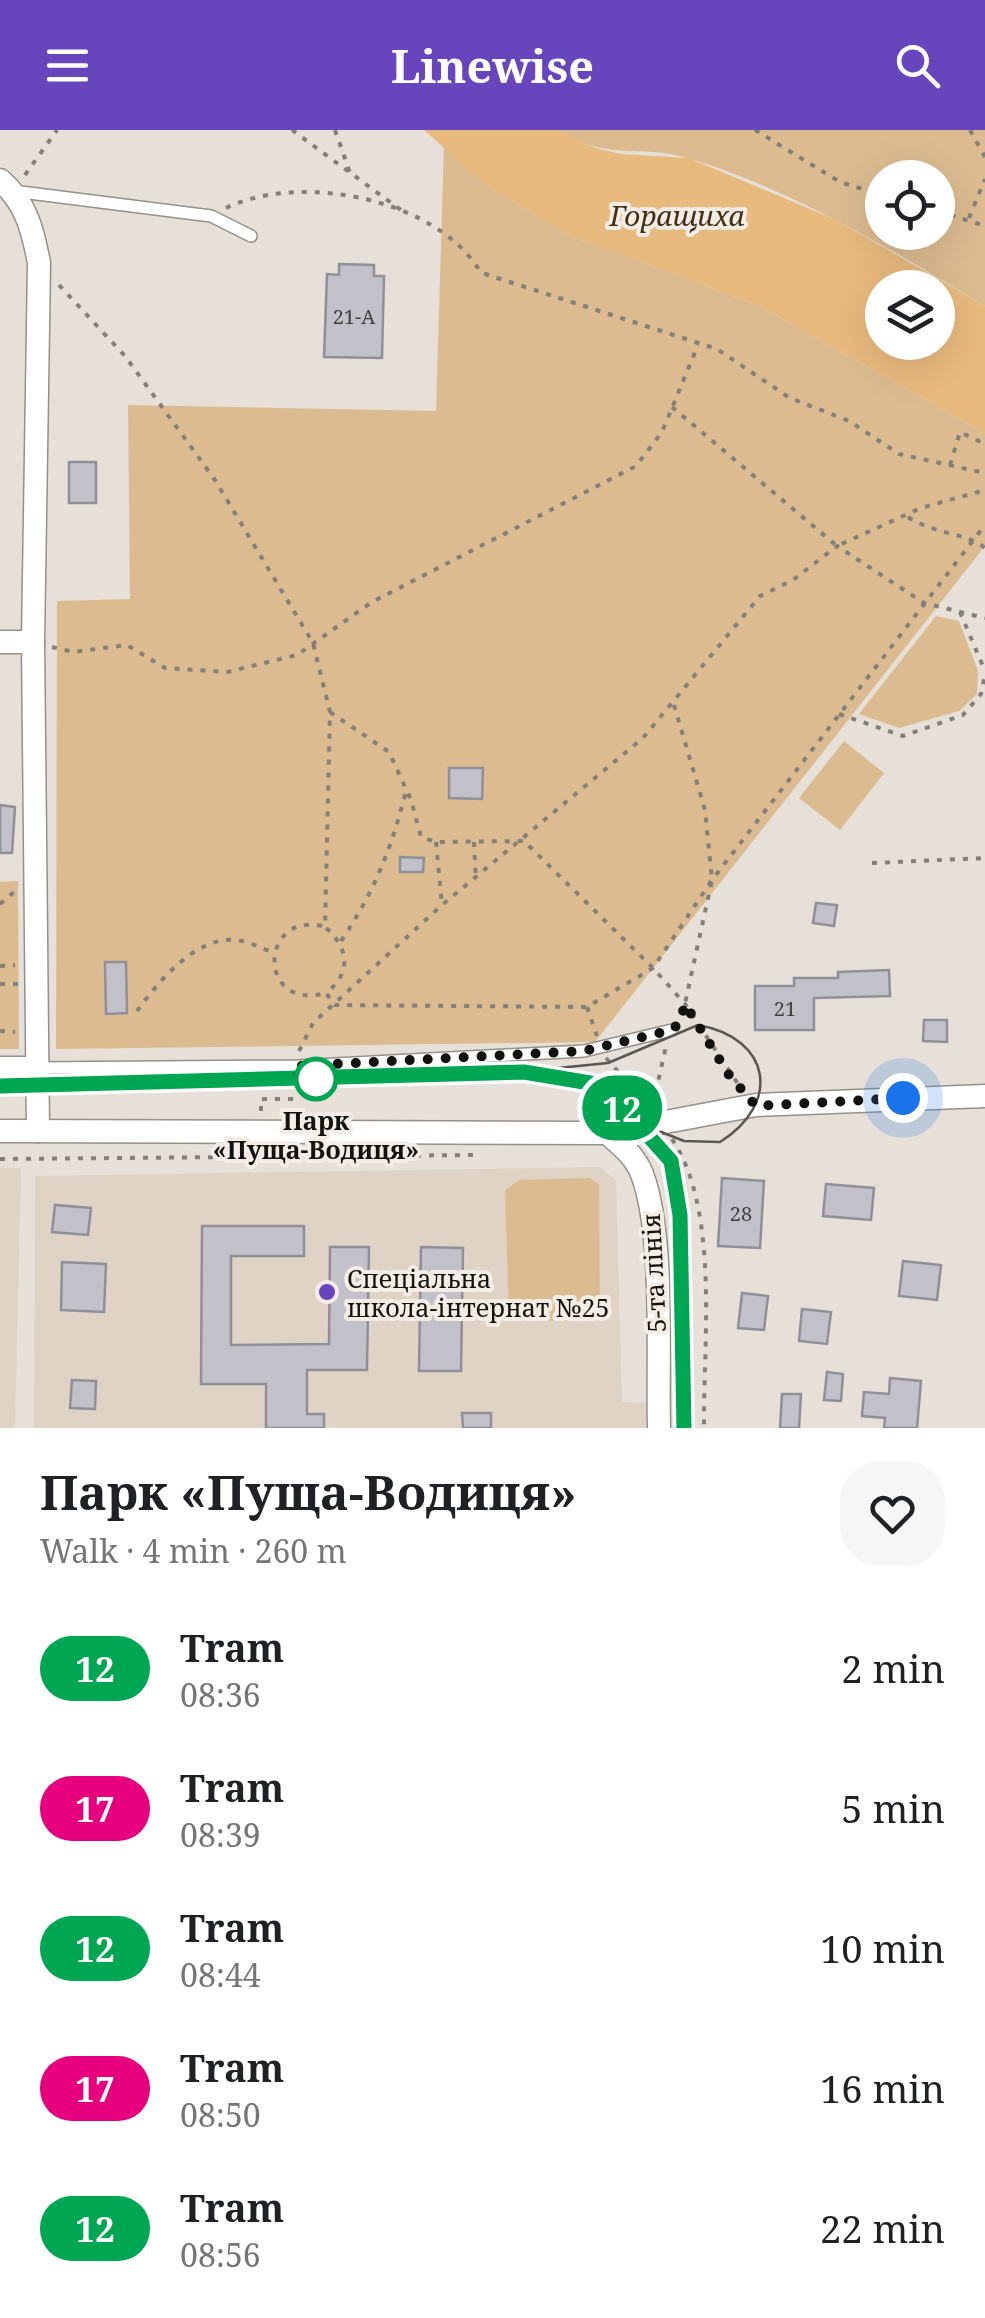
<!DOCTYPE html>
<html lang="en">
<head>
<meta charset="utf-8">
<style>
	:root { --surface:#fff; --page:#f6f6f6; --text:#202124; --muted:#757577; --accent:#6745bd }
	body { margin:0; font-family:"Noto Serif",serif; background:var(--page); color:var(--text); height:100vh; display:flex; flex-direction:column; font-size:38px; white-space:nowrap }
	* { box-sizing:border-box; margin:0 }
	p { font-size:32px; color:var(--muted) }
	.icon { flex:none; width:55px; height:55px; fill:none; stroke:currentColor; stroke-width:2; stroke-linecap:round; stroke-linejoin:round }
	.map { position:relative; height:1298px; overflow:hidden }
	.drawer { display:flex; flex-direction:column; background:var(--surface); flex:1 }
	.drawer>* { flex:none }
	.badge { padding:0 20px; border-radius:32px; font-size:35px; line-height:65px }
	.tools { position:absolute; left:865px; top:30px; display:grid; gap:20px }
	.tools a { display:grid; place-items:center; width:90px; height:90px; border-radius:50%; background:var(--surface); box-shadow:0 10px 40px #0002; font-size:50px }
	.you { position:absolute; width:50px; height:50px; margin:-25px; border:8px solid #fff; border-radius:50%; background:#1a73e8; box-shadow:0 0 0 15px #1a73e833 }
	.map>.badge { position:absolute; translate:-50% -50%; box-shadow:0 0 0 5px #fff }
	.round { display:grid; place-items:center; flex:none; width:105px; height:105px; border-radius:40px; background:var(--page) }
	.headline { display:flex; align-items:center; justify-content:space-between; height:170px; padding:0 40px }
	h1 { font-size:48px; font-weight:700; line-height:75px }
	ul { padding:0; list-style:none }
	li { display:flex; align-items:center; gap:30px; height:140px; padding:0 40px }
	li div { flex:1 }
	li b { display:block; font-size:38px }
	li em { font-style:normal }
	li .badge { min-width:110px; font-weight:700; text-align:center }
	header { display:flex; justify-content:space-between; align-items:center; height:130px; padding:0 40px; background:var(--accent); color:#fff; font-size:45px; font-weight:700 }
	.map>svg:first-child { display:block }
</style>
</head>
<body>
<header><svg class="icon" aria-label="menu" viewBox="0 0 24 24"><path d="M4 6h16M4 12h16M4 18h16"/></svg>Linewise<svg class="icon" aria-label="search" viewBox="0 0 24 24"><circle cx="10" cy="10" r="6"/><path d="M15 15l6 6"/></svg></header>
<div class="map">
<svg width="985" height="1298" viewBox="0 0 985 1298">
	<rect width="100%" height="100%" fill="#e6e0d8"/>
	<g fill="#dfd3c6">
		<path d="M599 1037 616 1050 622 1272 648 1273V1298H34L35 1046Z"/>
		<path d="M0 1038H21L15 1298H0Z"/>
	</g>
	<g fill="#dcbb90" fill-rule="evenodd">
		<path d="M558 0H985V176C892 120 795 61 691 29 642 13 609 33 558 0ZM882 48H938V102H882Z"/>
		<path d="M444 16 489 57 571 106 758 175 985 303V416L595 912 56 919 57 471 130 469 128 275 436 281Z"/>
		<path d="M936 486 959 491 978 541 977 564 959 581 899 598 859 584Z"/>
		<path d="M844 611 884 643 840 700 799 668Z"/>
		<path d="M18 751 19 919H0V752Z"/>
		<path d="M590 1048 599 1054 600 1182 589 1191 509 1190 505 1060 519 1050Z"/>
	</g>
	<path fill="#e9ba7e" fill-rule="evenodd" d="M424 0H558L595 18 621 24 689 28 836 90 985 176V303L758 175 571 106 489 57ZM882 158H938V212H882Z"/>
	<g fill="#c2c1ca" stroke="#908f97" stroke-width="2.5">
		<path d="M339 134 374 135V146H384L382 228 324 227 327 144 339 145Z"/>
		<rect x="69" y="332" width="27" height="41"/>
		<path d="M449 638H483L482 669 449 668Z"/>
		<path d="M0 675 15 677 12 723H0Z"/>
		<path d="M400 727 424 728 423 742H400Z"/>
		<path d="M816 773 837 775 834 796 813 793Z"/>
		<path d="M105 832H126L127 883 106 884Z"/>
		<path d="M889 840 890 866 814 868V900H755V856H794V848H838V842Z"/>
		<path d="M924 890H947V912L923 911Z"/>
		<path d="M722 1048 764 1051 760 1118 718 1116Z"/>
		<path d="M826 1054 874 1058 871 1090 823 1086Z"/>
		<path d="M55 1075 91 1078 88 1105 52 1102Z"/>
		<path d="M202 1096H304V1126H231V1215L329 1214 330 1117H369L367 1240H307V1284H324V1298H266V1254H201Z"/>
		<path d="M421 1117 463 1118 461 1241H419Z"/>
		<path d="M903 1131 941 1135 937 1170 899 1166Z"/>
		<path d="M62 1132 106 1134 104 1182 61 1180Z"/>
		<path d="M742 1163 768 1166 764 1200 738 1198Z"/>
		<path d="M802 1179 831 1182 827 1214 799 1211Z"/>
		<path d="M827 1242 843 1244 841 1271 824 1270Z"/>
		<path d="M890 1248 921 1251 917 1298H884L885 1288 862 1286 864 1262 889 1264Z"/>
		<path d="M72 1250 96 1251 95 1279 70 1278Z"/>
		<path d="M782 1264H801L799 1298H780Z"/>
		<path d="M462 1283H491V1298H463Z"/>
	</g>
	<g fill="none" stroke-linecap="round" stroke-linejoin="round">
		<defs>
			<g id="service">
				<path d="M13 61 211 86 251 106"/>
				<path d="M34 938 297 936 584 921 672 900"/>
			</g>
			<g id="minor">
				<path d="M0 50C26 72 33 101 39 133L33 512 38 1001"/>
				<path d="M0 512H33"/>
				<path d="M0 938H34"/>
				<path d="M0 1001 607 1003 756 975 985 966"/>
				<path d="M607 1003C621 1015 635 1026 642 1044 665 1105 657 1229 659 1298"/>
			</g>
		</defs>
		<use href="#service" stroke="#959088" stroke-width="14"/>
		<use href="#minor" stroke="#959088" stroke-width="25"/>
		<g stroke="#837f79" stroke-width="4" stroke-dasharray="5 8" stroke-linecap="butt">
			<path d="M292 0 405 83"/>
			<path d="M335 0 350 43"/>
			<path d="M755 0 840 52 882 65"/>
			<path d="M970 0 985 27"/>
			<path d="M25 45 57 0"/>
			<path d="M226 78C293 46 401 64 456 113 466 121 474 133 482 143L717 219 790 268 849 291 899 324 985 343"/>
			<path d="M938 81 985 96"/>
			<path d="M969 88 985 49"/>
			<path d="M59 155 125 226 215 350 313 513 330 582 325 797C348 817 353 842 326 863L335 875 587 877 653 838 712 750 985 395"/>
			<path d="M672 277 837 416 921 378 985 360"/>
			<path d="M950 335 960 302 985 314"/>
			<path d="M908 387C936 405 965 402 985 418"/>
			<path d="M960 482 985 541"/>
			<path d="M52 517 73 522 127 515 165 538 227 542 297 525 372 472 636 336 662 302 698 215"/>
			<path d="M674 575 705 680 712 750 682 887"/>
			<path d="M330 582 389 622 411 670 421 707 436 712 524 711 653 838 685 874 740 957"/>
			<path d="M839 584 903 606 963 585 981 564 985 544"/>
			<path d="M436 712 442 775"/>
			<path d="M474 712 476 751"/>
			<path d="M872 733 985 728"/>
			<path d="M0 774 14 762"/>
			<path d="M322 796C259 782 257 882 326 863"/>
			<path d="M341 811C374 763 392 717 406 661"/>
			<path d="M0 836 15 835"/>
			<path d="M0 854H19"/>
			<path d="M587 877 597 906"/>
			<path d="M137 881C158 852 196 806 236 810 248 811 262 819 273 822"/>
			<path d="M0 901 15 902"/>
			<path d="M299 921 313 893 442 775 643 608 760 466 793 450 837 416 924 473 985 488"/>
			<path d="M606 928 646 973"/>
			<path d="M653 975 666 916"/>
			<path d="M261 981V969H294"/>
			<path d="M672 1009C720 1080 703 1215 704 1298"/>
			<path d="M0 1029 478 1025"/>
		</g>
		<use href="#service" stroke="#fff" stroke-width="11"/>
		<use href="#minor" stroke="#fff" stroke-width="22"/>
		<g stroke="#5a5652" stroke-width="2.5">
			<path d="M558 938 608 933 698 895C771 908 782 973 720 1012L684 1011 641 994"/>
			<path d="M0 956 524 942 591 953 627 982 671 1031 679 1061 684 1298"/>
		</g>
	</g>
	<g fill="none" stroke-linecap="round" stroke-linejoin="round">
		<defs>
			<path id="line" d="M0 956 524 942 590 953 627 982 671 1031 680 1085 684 1298"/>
		</defs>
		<use href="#line" stroke="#fff" stroke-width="22"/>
		<use href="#line" stroke="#00a651" stroke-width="15"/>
		<path stroke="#14120f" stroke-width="10" stroke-dasharray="0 18" d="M316 949 294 944 297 936 584 921 672 900 680 892 685 874 729 945 756 976 903 968"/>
	</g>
	<circle fill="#fff" stroke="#00a651" stroke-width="5" cx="316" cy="949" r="20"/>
	<circle fill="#6745bd" stroke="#f3ede5" stroke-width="4" cx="327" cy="1162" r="10"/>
	<g text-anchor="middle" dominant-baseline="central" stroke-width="8" stroke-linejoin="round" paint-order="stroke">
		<g font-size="20" fill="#403e3e">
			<text x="354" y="186">21-А</text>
			<text x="785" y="878">21</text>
			<text x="741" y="1083">28</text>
		</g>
		<g font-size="25" font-weight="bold" fill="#14120f" stroke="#f3ede5">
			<text x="316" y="990">Парк<tspan x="316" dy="29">«Пуща-Водиця»</tspan></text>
		</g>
		<g font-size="25" fill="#14120f" stroke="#f3ede5">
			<text transform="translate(653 1143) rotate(-93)">5-та лінія</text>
		</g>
		<g font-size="25" fill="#14120f" stroke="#f3ede5" text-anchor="start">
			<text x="347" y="1148">Спеціальна<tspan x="347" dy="29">школа-інтернат №25</tspan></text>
		</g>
		<g font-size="28" font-style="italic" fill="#412e13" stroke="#f3ede5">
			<text x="677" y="85">Горащиха</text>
		</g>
	</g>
</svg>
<div class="tools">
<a><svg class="icon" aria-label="locate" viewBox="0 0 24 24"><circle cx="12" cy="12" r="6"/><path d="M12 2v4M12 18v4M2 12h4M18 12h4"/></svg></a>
<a><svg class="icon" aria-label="layers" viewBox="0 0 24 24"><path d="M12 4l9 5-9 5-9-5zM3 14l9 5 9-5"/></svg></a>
</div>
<div class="you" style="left:903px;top:968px"></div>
<b class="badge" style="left:622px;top:978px;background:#00a651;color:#fff">12</b>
</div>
<section class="drawer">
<div class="headline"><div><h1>Парк «Пуща-Водиця»</h1><p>Walk · 4 min · 260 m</p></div><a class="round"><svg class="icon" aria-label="heart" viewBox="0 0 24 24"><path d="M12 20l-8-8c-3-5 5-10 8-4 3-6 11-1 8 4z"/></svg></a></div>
<ul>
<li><span class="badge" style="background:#00a651;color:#fff">12</span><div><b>Tram</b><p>08:36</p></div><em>2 min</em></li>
<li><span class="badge" style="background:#e6007e;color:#fff">17</span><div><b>Tram</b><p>08:39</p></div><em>5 min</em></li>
<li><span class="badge" style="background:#00a651;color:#fff">12</span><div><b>Tram</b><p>08:44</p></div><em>10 min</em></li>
<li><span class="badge" style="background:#e6007e;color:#fff">17</span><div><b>Tram</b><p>08:50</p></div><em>16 min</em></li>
<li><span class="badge" style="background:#00a651;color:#fff">12</span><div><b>Tram</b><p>08:56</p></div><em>22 min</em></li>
</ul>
</section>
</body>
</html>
